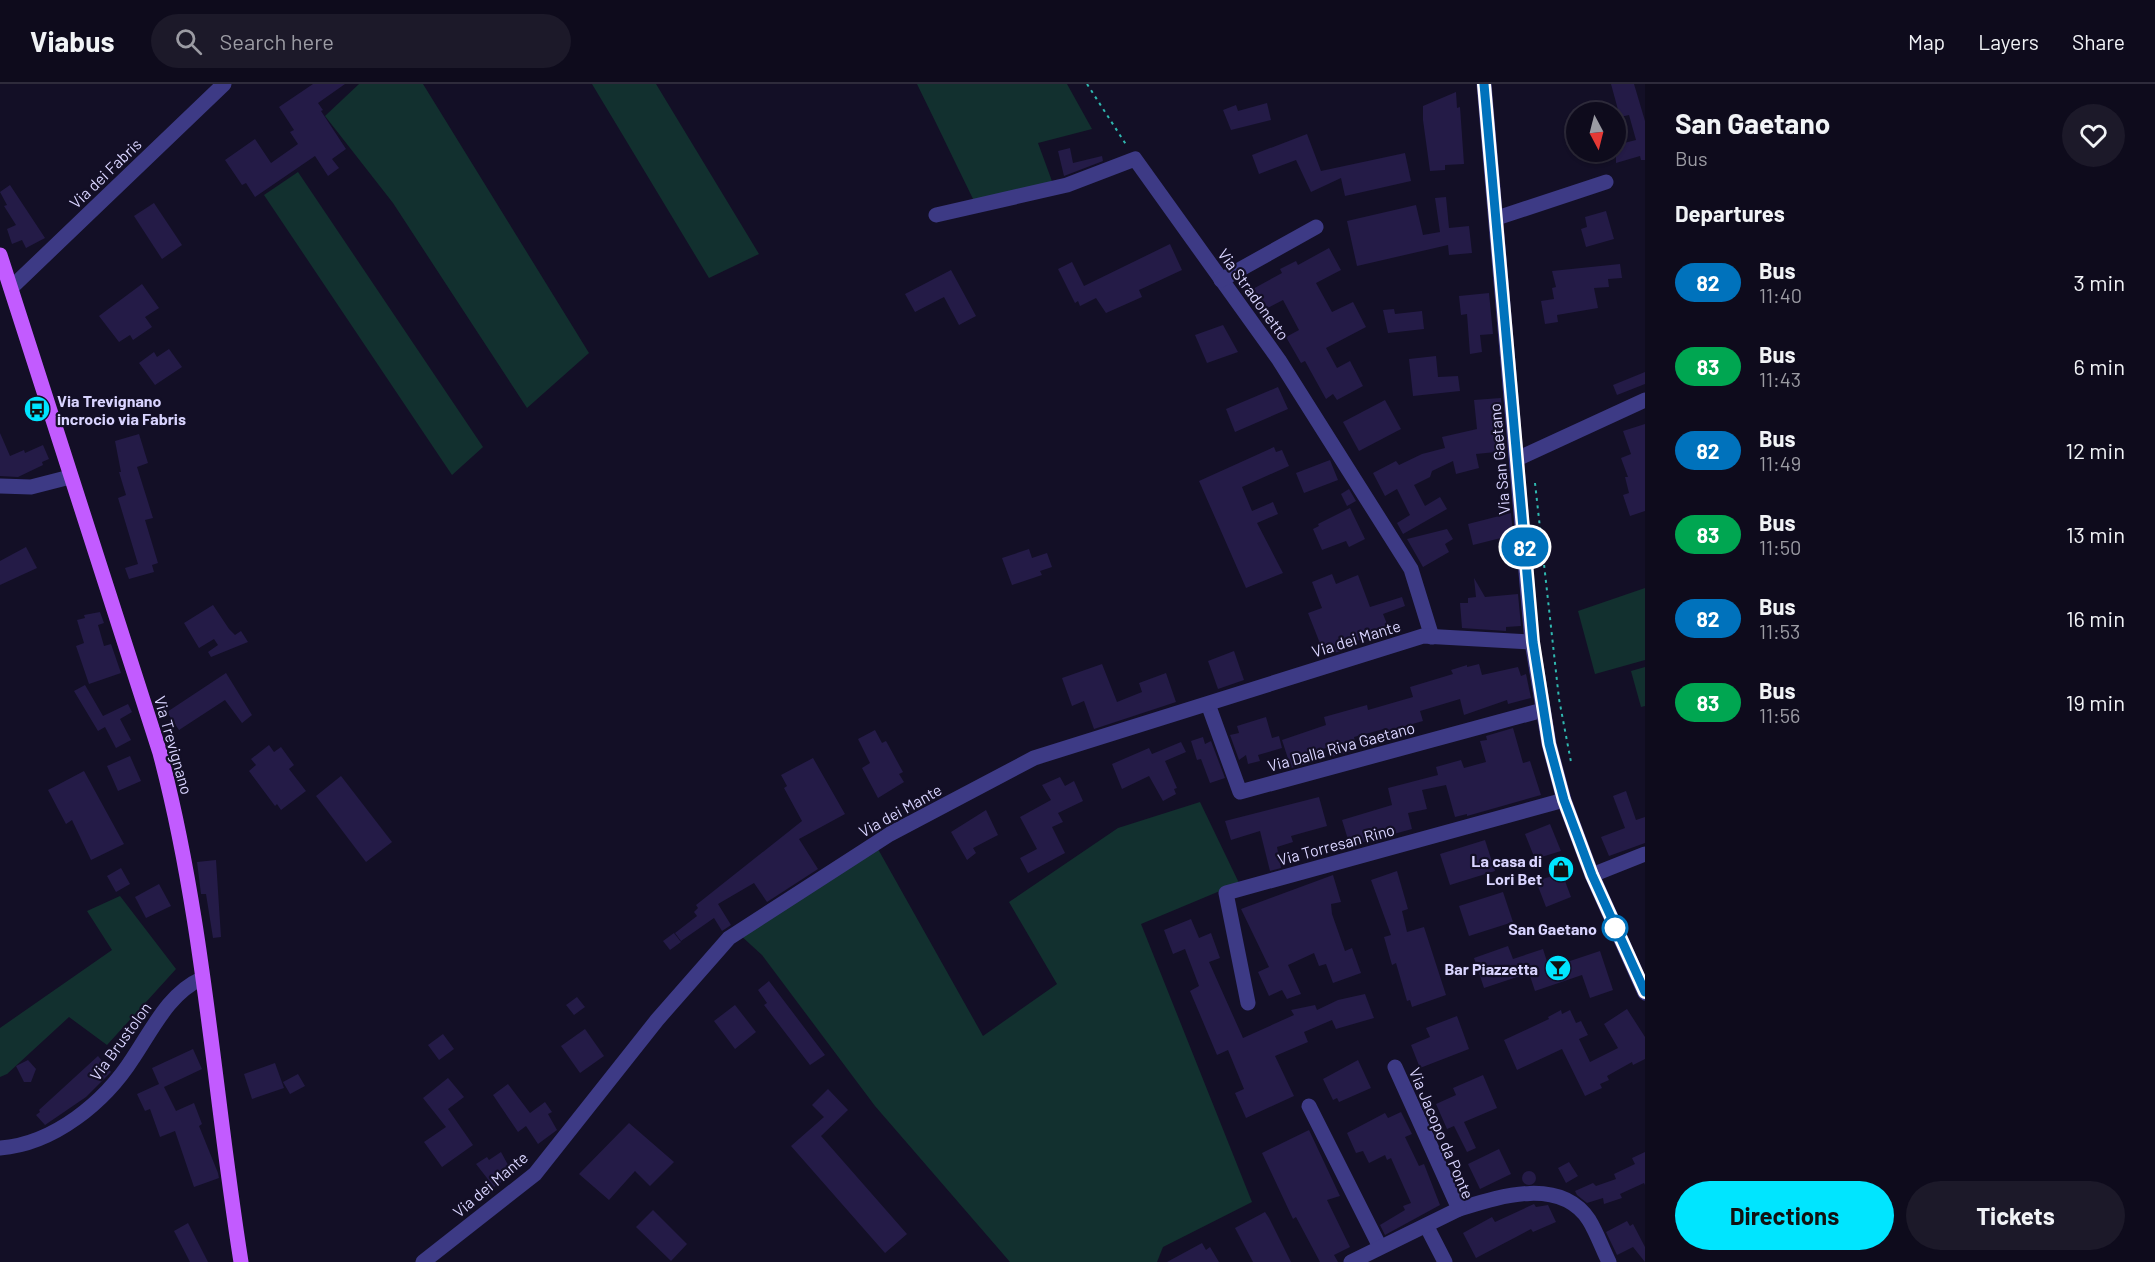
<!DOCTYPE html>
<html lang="en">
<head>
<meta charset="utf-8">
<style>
	:root { --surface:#0e0b1c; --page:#1c1929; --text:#f1f3f6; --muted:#9b9ba3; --line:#2e2b3b; --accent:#00e5ff }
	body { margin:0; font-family:Barlow,sans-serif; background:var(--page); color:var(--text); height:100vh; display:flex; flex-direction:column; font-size:22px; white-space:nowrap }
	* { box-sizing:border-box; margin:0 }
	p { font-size:20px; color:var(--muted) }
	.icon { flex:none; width:33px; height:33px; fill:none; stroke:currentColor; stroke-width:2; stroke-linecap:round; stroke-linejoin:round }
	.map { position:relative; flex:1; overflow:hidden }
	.panel { display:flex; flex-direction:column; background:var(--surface); width:510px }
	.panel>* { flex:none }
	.badge { padding:0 12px; border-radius:20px; font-size:21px; line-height:39px }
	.needle { width:39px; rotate:173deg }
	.buttons { position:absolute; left:1566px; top:18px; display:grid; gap:12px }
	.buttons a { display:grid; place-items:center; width:60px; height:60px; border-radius:50%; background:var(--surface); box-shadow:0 2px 4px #0004,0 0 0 2px var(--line); font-size:30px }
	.map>.badge { position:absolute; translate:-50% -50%; box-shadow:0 0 0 3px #fff }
	h2 { padding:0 30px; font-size:22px; line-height:54px }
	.round { display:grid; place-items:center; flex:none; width:63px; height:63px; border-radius:32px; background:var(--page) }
	.headline { display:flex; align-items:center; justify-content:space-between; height:102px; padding:0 30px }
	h1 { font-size:28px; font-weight:700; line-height:45px }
	.cta { display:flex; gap:12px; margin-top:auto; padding:12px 30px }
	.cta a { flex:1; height:69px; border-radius:36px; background:var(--accent); color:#111; font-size:24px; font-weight:700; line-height:69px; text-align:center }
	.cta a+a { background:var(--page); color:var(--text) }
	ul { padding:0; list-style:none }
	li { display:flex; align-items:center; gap:18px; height:84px; padding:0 30px }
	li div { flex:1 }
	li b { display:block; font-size:22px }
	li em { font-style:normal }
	li .badge { min-width:66px; font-weight:700; text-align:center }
	header { display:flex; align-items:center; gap:36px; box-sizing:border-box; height:84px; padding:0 30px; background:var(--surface); border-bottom:2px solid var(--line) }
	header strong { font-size:28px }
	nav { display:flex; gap:33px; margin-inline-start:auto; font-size:21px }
	.search { width:420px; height:54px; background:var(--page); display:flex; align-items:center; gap:15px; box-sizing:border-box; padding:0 21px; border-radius:33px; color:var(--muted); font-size:22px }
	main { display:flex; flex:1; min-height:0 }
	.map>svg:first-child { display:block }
</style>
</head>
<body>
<header>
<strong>Viabus</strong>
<div class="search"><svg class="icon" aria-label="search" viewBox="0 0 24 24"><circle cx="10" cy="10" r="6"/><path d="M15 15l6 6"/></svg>Search here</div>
<nav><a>Map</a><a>Layers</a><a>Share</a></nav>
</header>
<main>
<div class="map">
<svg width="1645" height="1178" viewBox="0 0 1645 1178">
	<rect width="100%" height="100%" fill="#130f26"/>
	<g fill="#12302f">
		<path d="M359 0H423L589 269 527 324 393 119 325 32Z"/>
		<path d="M592 0H656L759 170 709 194Z"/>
		<path d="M917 0H1067L1092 45 1038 59 1053 100 975 119Z"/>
		<path d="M298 88 483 363 452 391 264 111Z"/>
		<path d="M1645 504V576L1595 590 1578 527Z"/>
		<path d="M1645 583V622L1641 623 1631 587Z"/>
		<path d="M1200 718 1239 799 1141 840 1252 1118 1163 1163 1157 1178H1010L875 1022 762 871 739 850 874 758 983 952 1057 900 1009 818 1118 744Z"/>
		<path d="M120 812 176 885 107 961 69 933 7 990 0 993V944L112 866 87 827Z"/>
	</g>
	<g fill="#241b47">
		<path d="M313 0H345L318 19 323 26 321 27 346 65 332 75 339 84 328 92 315 72 255 113 246 99 242 101 225 76 255 55 271 79 298 60 290 48 294 46 279 23Z"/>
		<path d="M1611 0H1634L1645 37V76H1641L1640 72 1616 79V61L1636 56 1629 31 1620 33Z"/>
		<path d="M1456 8 1457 24 1460 23 1464 80 1445 81V86L1430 87 1423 36V22Z"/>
		<path d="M1267 19 1271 36 1231 46 1223 26 1236 21 1238 27Z"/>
		<path d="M1307 50 1321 87 1405 69 1411 97 1345 112 1341 94 1311 108 1296 76 1259 90 1252 71Z"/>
		<path d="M1070 64 1073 79 1102 72 1103 77 1064 92 1058 67Z"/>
		<path d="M10 101 45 154 26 164 22 156 12 160 7 145 16 141 4 122 7 121 0 108Z"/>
		<path d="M1446 113 1449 144 1469 142 1472 169 1449 171 1448 161 1357 182 1347 137 1416 121 1423 151 1440 148 1435 114Z"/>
		<path d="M154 119 182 161 162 175 134 132Z"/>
		<path d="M1606 127 1614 155 1586 163 1581 145 1587 143 1585 133Z"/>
		<path d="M1170 160 1182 186 1139 206 1142 213 1106 229 1096 214 1080 222 1078 217 1075 219 1058 185 1072 178 1084 202Z"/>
		<path d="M1329 164 1341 186 1316 199 1332 228 1353 218 1366 243 1326 264 1337 284 1350 277 1363 302 1337 316 1333 310 1326 315 1305 277 1301 279 1286 253 1299 246 1283 216 1262 227 1251 206 1282 189 1280 185 1296 177 1298 181Z"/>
		<path d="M1620 180 1622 194 1608 195 1609 203 1594 204 1598 224 1557 231 1558 238 1545 240 1541 217 1554 215 1552 204 1556 203 1552 187Z"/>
		<path d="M951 186 976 232 959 241 944 213 915 228 905 210Z"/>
		<path d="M142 200 159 224 145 233 152 243 133 256 130 251 119 258 99 232Z"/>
		<path d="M1489 209 1493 250 1480 251 1482 268 1470 270 1467 230 1461 231 1459 212Z"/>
		<path d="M1394 225 1395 230 1422 227 1424 245 1388 249 1383 226Z"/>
		<path d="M1223 241 1238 268 1207 279 1195 251Z"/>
		<path d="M169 265 182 283 155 301 139 279 154 268 157 273Z"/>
		<path d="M1436 272 1438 293 1458 292 1460 307 1413 312 1409 275Z"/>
		<path d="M1645 288V300L1617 311 1613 301Z"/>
		<path d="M1278 303 1288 325 1235 348 1226 325Z"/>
		<path d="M1501 314 1506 367 1476 370 1479 384 1456 390 1453 377 1432 387 1430 393 1414 401 1425 422 1440 413 1447 425 1403 450 1397 439 1410 431 1397 405 1385 412 1373 389 1396 377 1399 381 1422 370 1445 364 1442 353 1477 345 1474 316Z"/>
		<path d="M1385 316 1401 345 1359 367 1343 338Z"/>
		<path d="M1645 340V427L1630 432 1623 411 1629 409 1625 393H1628L1621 374 1631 370 1623 347Z"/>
		<path d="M0 349 10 372 24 366 25 369 43 361 49 375 42 378 43 381 18 393 0 392Z"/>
		<path d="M139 350 148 379 137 383 153 434 145 436 158 479 152 481 154 488 129 495 125 484 138 480 118 414 126 411 119 388H121L115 357Z"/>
		<path d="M1274 363 1276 368 1282 366 1289 382 1242 403 1252 427 1273 418 1278 430 1257 439 1283 489 1246 504 1199 397Z"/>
		<path d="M1330 376 1338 396 1304 409 1296 389Z"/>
		<path d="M1349 405 1356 417 1347 422 1341 410Z"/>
		<path d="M1350 424 1365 455 1349 463 1346 457 1322 466 1313 445 1319 442 1318 440Z"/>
		<path d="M1511 429 1513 451 1473 461 1468 440Z"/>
		<path d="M1447 445 1453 455 1445 460 1449 468 1423 483 1407 455Z"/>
		<path d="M26 463 37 484 0 501V477Z"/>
		<path d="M1029 465 1032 474 1047 469 1052 483 1040 487 1042 491 1012 501 1002 474Z"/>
		<path d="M1332 490 1336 500 1358 491 1370 523 1402 513 1405 522 1383 530 1389 545 1352 559 1353 563 1325 572 1308 529 1322 524 1312 498Z"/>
		<path d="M1474 494 1485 513 1518 510 1521 542 1506 543V547L1462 544 1460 519H1468V514L1476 513Z"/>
		<path d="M213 521 229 545 235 551 241 547 248 558 211 573 208 568 218 561 214 555 199 564 184 539Z"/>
		<path d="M100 528 104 539 98 541 104 562 111 560 121 589 89 600 76 562 84 559 77 536 85 534 84 531Z"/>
		<path d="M1234 567 1244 596 1218 605 1208 577Z"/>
		<path d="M1102 580 1117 618 1142 608 1139 599 1166 589 1176 618 1094 645 1084 617 1072 622 1062 594Z"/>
		<path d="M1479 580 1482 591 1518 583 1521 592 1526 590 1531 614 1508 620 1507 616 1464 631 1460 615 1420 627 1423 637 1398 644 1401 654 1387 658 1384 645 1354 653 1357 666 1331 673 1329 663 1304 671 1307 680 1291 684 1282 656 1326 641 1324 633 1367 621 1368 626 1413 613 1410 603 1453 590 1451 586 1467 581V583Z"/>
		<path d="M226 589 252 631 242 639 225 616 179 646 167 628Z"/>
		<path d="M85 601 103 632 128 620 132 628 120 635 131 656 116 664 105 643 98 647 74 607Z"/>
		<path d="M1266 633 1272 654 1279 652 1282 664 1258 671 1260 677 1248 680 1246 671 1239 676 1230 651 1239 649 1237 642Z"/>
		<path d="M1513 644 1523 679 1530 677 1541 711 1467 732V730L1455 733 1446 701 1422 706 1427 725 1408 729 1412 745 1350 762 1342 736 1392 721 1388 704 1438 691 1436 683 1461 676 1464 684 1486 678 1480 657 1487 656 1486 652Z"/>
		<path d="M875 646 882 659 886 657 903 688 899 690 904 698 878 714 862 684 870 679 858 655Z"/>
		<path d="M1203 653 1205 660 1211 657 1225 694 1210 699 1201 675 1197 676 1191 657Z"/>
		<path d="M1181 658 1186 668 1165 677 1177 704 1174 705 1176 710 1163 717 1149 692 1122 705 1112 680 1149 664 1152 670Z"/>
		<path d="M269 661 274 668 281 663 294 681 289 685 306 707 281 726 277 720 275 722 249 687 256 681 251 675Z"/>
		<path d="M130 672 141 697 118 707 107 682Z"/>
		<path d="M813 674 845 730 799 755 818 785 767 818 754 799 718 820 731 841 722 847 714 834 681 857 675 849 697 832 694 828 698 824 696 821 802 737 784 704 787 702 781 691Z"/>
		<path d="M84 687 124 760 91 776 72 736 66 740 48 706Z"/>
		<path d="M341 692 392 758 366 778 316 712Z"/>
		<path d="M1060 693 1065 702 1074 697 1083 717 1058 729 1063 738 1052 743 1065 769 1028 789 1020 774 1037 765 1020 733 1051 716 1042 701Z"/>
		<path d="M1626 707 1636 736 1645 733V759L1609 772 1601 753 1625 744 1613 712Z"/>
		<path d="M1319 713 1327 742 1291 752 1293 758 1277 763 1281 784 1270 787 1260 747 1231 756 1225 737Z"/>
		<path d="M986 726 998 751 973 764 976 769 967 776 951 748Z"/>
		<path d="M1550 740 1561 767 1535 775 1525 750Z"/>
		<path d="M1485 756 1495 787 1450 801 1440 770Z"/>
		<path d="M216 776 221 853 213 854 206 810H201L197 778Z"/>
		<path d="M121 784 130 800 116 808 107 792Z"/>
		<path d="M1397 787 1408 825 1402 827 1407 848 1424 843 1446 911 1412 923 1410 916 1407 917 1396 879 1392 881 1384 853 1391 851 1371 796Z"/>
		<path d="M1562 789 1571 813 1546 823 1536 797Z"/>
		<path d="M1333 791 1341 818 1331 820 1332 830 1345 867 1352 864 1361 889 1333 899 1326 880 1319 882 1314 869 1288 881 1301 910 1287 915 1282 906 1269 912 1258 888 1269 883 1241 825Z"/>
		<path d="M159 800 171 822 146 834 135 813Z"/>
		<path d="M1503 808 1513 838 1469 852 1459 822Z"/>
		<path d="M1191 835 1199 854 1211 849 1220 874 1209 878 1243 954 1294 931 1291 926 1315 921 1317 926 1338 916 1365 910 1374 934 1336 945 1332 936 1304 948 1308 958 1275 972 1294 1012 1246 1034 1235 1009 1244 1005 1228 966 1217 971 1190 907 1199 902 1185 865 1173 870 1164 846Z"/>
		<path d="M674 849 681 858 670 866 663 857Z"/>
		<path d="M1508 862 1513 875 1543 865 1549 884 1600 867 1613 906 1590 914 1582 891 1535 907 1529 889 1484 904 1474 874Z"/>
		<path d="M769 897 825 971 810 981 764 921 767 919 758 906Z"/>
		<path d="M577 913 585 923 574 931 566 921Z"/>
		<path d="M735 921 756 948 735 965 714 937Z"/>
		<path d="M1627 925 1645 953V975L1633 981 1632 978 1607 992 1609 996 1600 1000 1602 1004 1585 1012 1562 965 1517 986 1504 956 1549 935 1548 933 1561 926 1562 930 1570 926 1576 939 1581 937 1588 951 1579 955 1590 978 1618 964 1604 940Z"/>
		<path d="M1457 932 1469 965 1420 984 1411 961 1430 953 1426 944Z"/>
		<path d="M585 945 604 972 580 989 561 962Z"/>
		<path d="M443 950 454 965 439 976 428 961Z"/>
		<path d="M193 965 202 985 164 1003 176 1027 194 1019 202 1040 199 1042 218 1089 219 1094 194 1103 175 1047 160 1053 150 1025 145 1027 137 1010 159 1000 152 984Z"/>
		<path d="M98 972 111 988 86 1013 45 1041 36 1031 40 1028 39 1026Z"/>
		<path d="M28 976 36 985 31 998H24L16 982Z"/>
		<path d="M1358 976 1371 1004 1339 1018 1337 1014 1333 1016 1323 995Z"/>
		<path d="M275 979 284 1004 252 1015 244 990Z"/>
		<path d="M298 990 305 1002 290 1010 283 998Z"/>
		<path d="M1483 991 1497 1024 1464 1038 1476 1064 1467 1068 1454 1042 1447 1045 1436 1020 1456 1011 1453 1004Z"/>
		<path d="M448 994 464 1013 448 1025 473 1061 442 1083 424 1058 446 1043 423 1014Z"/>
		<path d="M508 1000 530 1029 545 1018 552 1028 548 1030 557 1046 538 1060 526 1042 518 1048 493 1011Z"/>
		<path d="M828 1005 848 1026 821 1052 907 1150 885 1169 791 1062 824 1033 812 1021Z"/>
		<path d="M1401 1028 1412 1050 1405 1053 1419 1082 1424 1080 1440 1121 1385 1151 1380 1141 1405 1126 1403 1122 1411 1119 1391 1074 1387 1076 1385 1071 1369 1079 1363 1067 1356 1069 1347 1049 1385 1029 1388 1034Z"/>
		<path d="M629 1039 674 1078 650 1102 635 1087 609 1116 579 1090Z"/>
		<path d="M1309 1046 1340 1112 1327 1116 1350 1163 1334 1171 1338 1178H1320L1296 1133 1293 1135 1262 1069Z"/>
		<path d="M1499 1065 1511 1090 1480 1105 1468 1080Z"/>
		<path d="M501 1068 513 1090 494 1103 476 1080 487 1073 489 1076Z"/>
		<path d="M1645 1068V1101L1644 1099 1620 1110 1622 1114 1604 1120 1603 1114 1587 1119 1577 1111 1575 1107 1593 1099 1596 1102 1616 1095 1614 1090 1635 1080 1632 1074Z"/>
		<path d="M1569 1078 1578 1092 1566 1099 1558 1084Z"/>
		<circle cx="1529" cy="1094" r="7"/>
		<path d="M1534 1120 1536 1123 1548 1121 1556 1138 1533 1148 1531 1145 1476 1174 1463 1149 1492 1133 1495 1138Z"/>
		<path d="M653 1126 687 1160 671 1177 636 1143Z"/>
		<path d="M1265 1128 1269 1134 1291 1178H1253L1235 1144Z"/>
		<path d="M1627 1137 1630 1142 1633 1140 1645 1163V1178L1633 1163 1617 1171 1606 1148Z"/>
		<path d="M188 1139 208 1178H190L174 1147Z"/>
		<path d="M1202 1159 1206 1166 1210 1163 1219 1178H1167Z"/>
	</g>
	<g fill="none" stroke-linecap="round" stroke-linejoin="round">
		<g stroke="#2fb8b0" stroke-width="2" stroke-dasharray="3 4.5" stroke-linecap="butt">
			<path d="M1087 0 1127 62"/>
			<path d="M1535 399 1559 615 1571 678"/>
		</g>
		<g stroke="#3d3a85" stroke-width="15">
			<path d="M1484 0 1532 558 1549 660 1564 716 1592 791 1645 909"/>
			<path d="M936 131 1067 101 1135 75 1279 276 1411 485 1432 553"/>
			<path d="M1497 134 1606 98"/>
			<path d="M1221 196 1316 143"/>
			<path d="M11 204 224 0"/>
			<path d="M1517 375 1645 316"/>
			<path d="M0 402 31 403 70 393"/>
			<path d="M1208 620 1240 708 1543 626"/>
			<path d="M1592 791 1645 770"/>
			<path d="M1248 919 1226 809 1564 716"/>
			<path d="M1309 1022 1380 1163"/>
			<path d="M0 1064C54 1060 105 1018 133 974 152 946 169 909 201 895"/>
			<path d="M1459 1125C1498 1113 1560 1092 1589 1136 1597 1149 1602 1164 1609 1178"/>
			<path d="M1427 1143 1445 1178"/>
			<path d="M423 1178 535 1090 657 936 729 854 890 750 1034 674 1423 552 1532 558"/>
			<path d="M1351 1178 1459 1125 1395 983"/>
		</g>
		<path stroke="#c25bff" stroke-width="15" d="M0 171 160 669C204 835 214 1009 241 1178"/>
	</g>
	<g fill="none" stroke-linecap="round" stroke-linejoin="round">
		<defs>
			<path id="line" d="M1484 0 1533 558 1549 660 1564 716 1592 791 1645 908"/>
		</defs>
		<use href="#line" stroke="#fff" stroke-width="14"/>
		<use href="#line" stroke="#0072bc" stroke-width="9"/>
	</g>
	<defs>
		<symbol id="bus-disc" viewBox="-11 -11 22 22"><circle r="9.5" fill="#00e5ff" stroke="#130f26"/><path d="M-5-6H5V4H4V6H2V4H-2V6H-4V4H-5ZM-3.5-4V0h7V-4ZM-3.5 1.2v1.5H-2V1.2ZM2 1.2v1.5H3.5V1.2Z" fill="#111"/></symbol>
		<symbol id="shop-disc" viewBox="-11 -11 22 22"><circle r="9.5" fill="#00e5ff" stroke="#130f26"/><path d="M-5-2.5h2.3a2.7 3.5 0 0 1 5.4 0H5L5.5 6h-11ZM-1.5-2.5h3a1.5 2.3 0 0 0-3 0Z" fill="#111"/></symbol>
		<symbol id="bar-disc" viewBox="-11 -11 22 22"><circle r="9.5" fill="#00e5ff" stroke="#130f26"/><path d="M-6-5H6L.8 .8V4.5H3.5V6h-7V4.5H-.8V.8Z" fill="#111"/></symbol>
	</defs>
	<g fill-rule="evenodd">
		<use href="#bus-disc" x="22" y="310" width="30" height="30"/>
		<use href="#shop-disc" x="1546" y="770" width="30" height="30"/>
		<use href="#bar-disc" x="1543" y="869" width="30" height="30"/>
	</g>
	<circle fill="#fff" stroke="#0072bc" stroke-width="3" cx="1615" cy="844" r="12"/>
	<g text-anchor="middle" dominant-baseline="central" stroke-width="4.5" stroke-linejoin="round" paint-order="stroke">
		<g font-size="16" fill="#d9d4ff" stroke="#130f26">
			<text transform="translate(105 89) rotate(-44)">Via dei Fabris</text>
			<text transform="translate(1254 210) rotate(54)">Via Stradonetto</text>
			<text transform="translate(1499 375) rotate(-95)">Via San Gaetano</text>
			<text transform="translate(1356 554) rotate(-17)">Via dei Mante</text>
			<text transform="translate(174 661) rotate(74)">Via Trevignano</text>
			<text transform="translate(1341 662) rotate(-15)">Via Dalla Riva Gaetano</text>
			<text transform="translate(900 726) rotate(-29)">Via dei Mante</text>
			<text transform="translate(1336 760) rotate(-15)">Via Torresan Rino</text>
			<text transform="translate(120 957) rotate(-54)">Via Brustolon</text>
			<text transform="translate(1442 1049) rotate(67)">Via Jacopo da Ponte</text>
			<text transform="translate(490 1100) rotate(-40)">Via dei Mante</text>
		</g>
		<g font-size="16" font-weight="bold" fill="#d9d4ff" stroke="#130f26" text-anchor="end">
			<text x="57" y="316" text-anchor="start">Via Trevignano<tspan x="57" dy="18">incrocio via Fabris</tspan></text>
			<text x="1542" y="776">La casa di<tspan x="1542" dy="18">Lori Bet</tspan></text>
			<text x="1538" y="884">Bar Piazzetta</text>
		</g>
		<g font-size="16" font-weight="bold" fill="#d9d4ff" stroke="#130f26" text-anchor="end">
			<text x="1597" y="844">San Gaetano</text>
		</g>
	</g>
</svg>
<div class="buttons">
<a><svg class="needle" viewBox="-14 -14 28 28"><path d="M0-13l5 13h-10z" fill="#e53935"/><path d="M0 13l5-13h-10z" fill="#9b9ba3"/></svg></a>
</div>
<b class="badge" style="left:1525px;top:463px;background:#0072bc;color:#fff">82</b>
</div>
<section class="panel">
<div class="headline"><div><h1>San Gaetano</h1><p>Bus</p></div><a class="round"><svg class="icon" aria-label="heart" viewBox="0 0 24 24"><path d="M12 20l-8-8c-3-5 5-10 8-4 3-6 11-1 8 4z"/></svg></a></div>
<h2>Departures</h2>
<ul>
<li><span class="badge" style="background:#0072bc;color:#fff">82</span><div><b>Bus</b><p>11:40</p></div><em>3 min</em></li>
<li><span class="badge" style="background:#00a651;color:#fff">83</span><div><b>Bus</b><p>11:43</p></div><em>6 min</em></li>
<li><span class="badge" style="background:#0072bc;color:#fff">82</span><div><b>Bus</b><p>11:49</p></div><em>12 min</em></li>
<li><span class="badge" style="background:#00a651;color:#fff">83</span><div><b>Bus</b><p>11:50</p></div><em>13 min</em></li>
<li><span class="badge" style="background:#0072bc;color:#fff">82</span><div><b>Bus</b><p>11:53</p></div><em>16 min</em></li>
<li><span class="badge" style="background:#00a651;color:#fff">83</span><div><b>Bus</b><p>11:56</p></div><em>19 min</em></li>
</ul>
<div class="cta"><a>Directions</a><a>Tickets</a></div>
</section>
</main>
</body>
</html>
